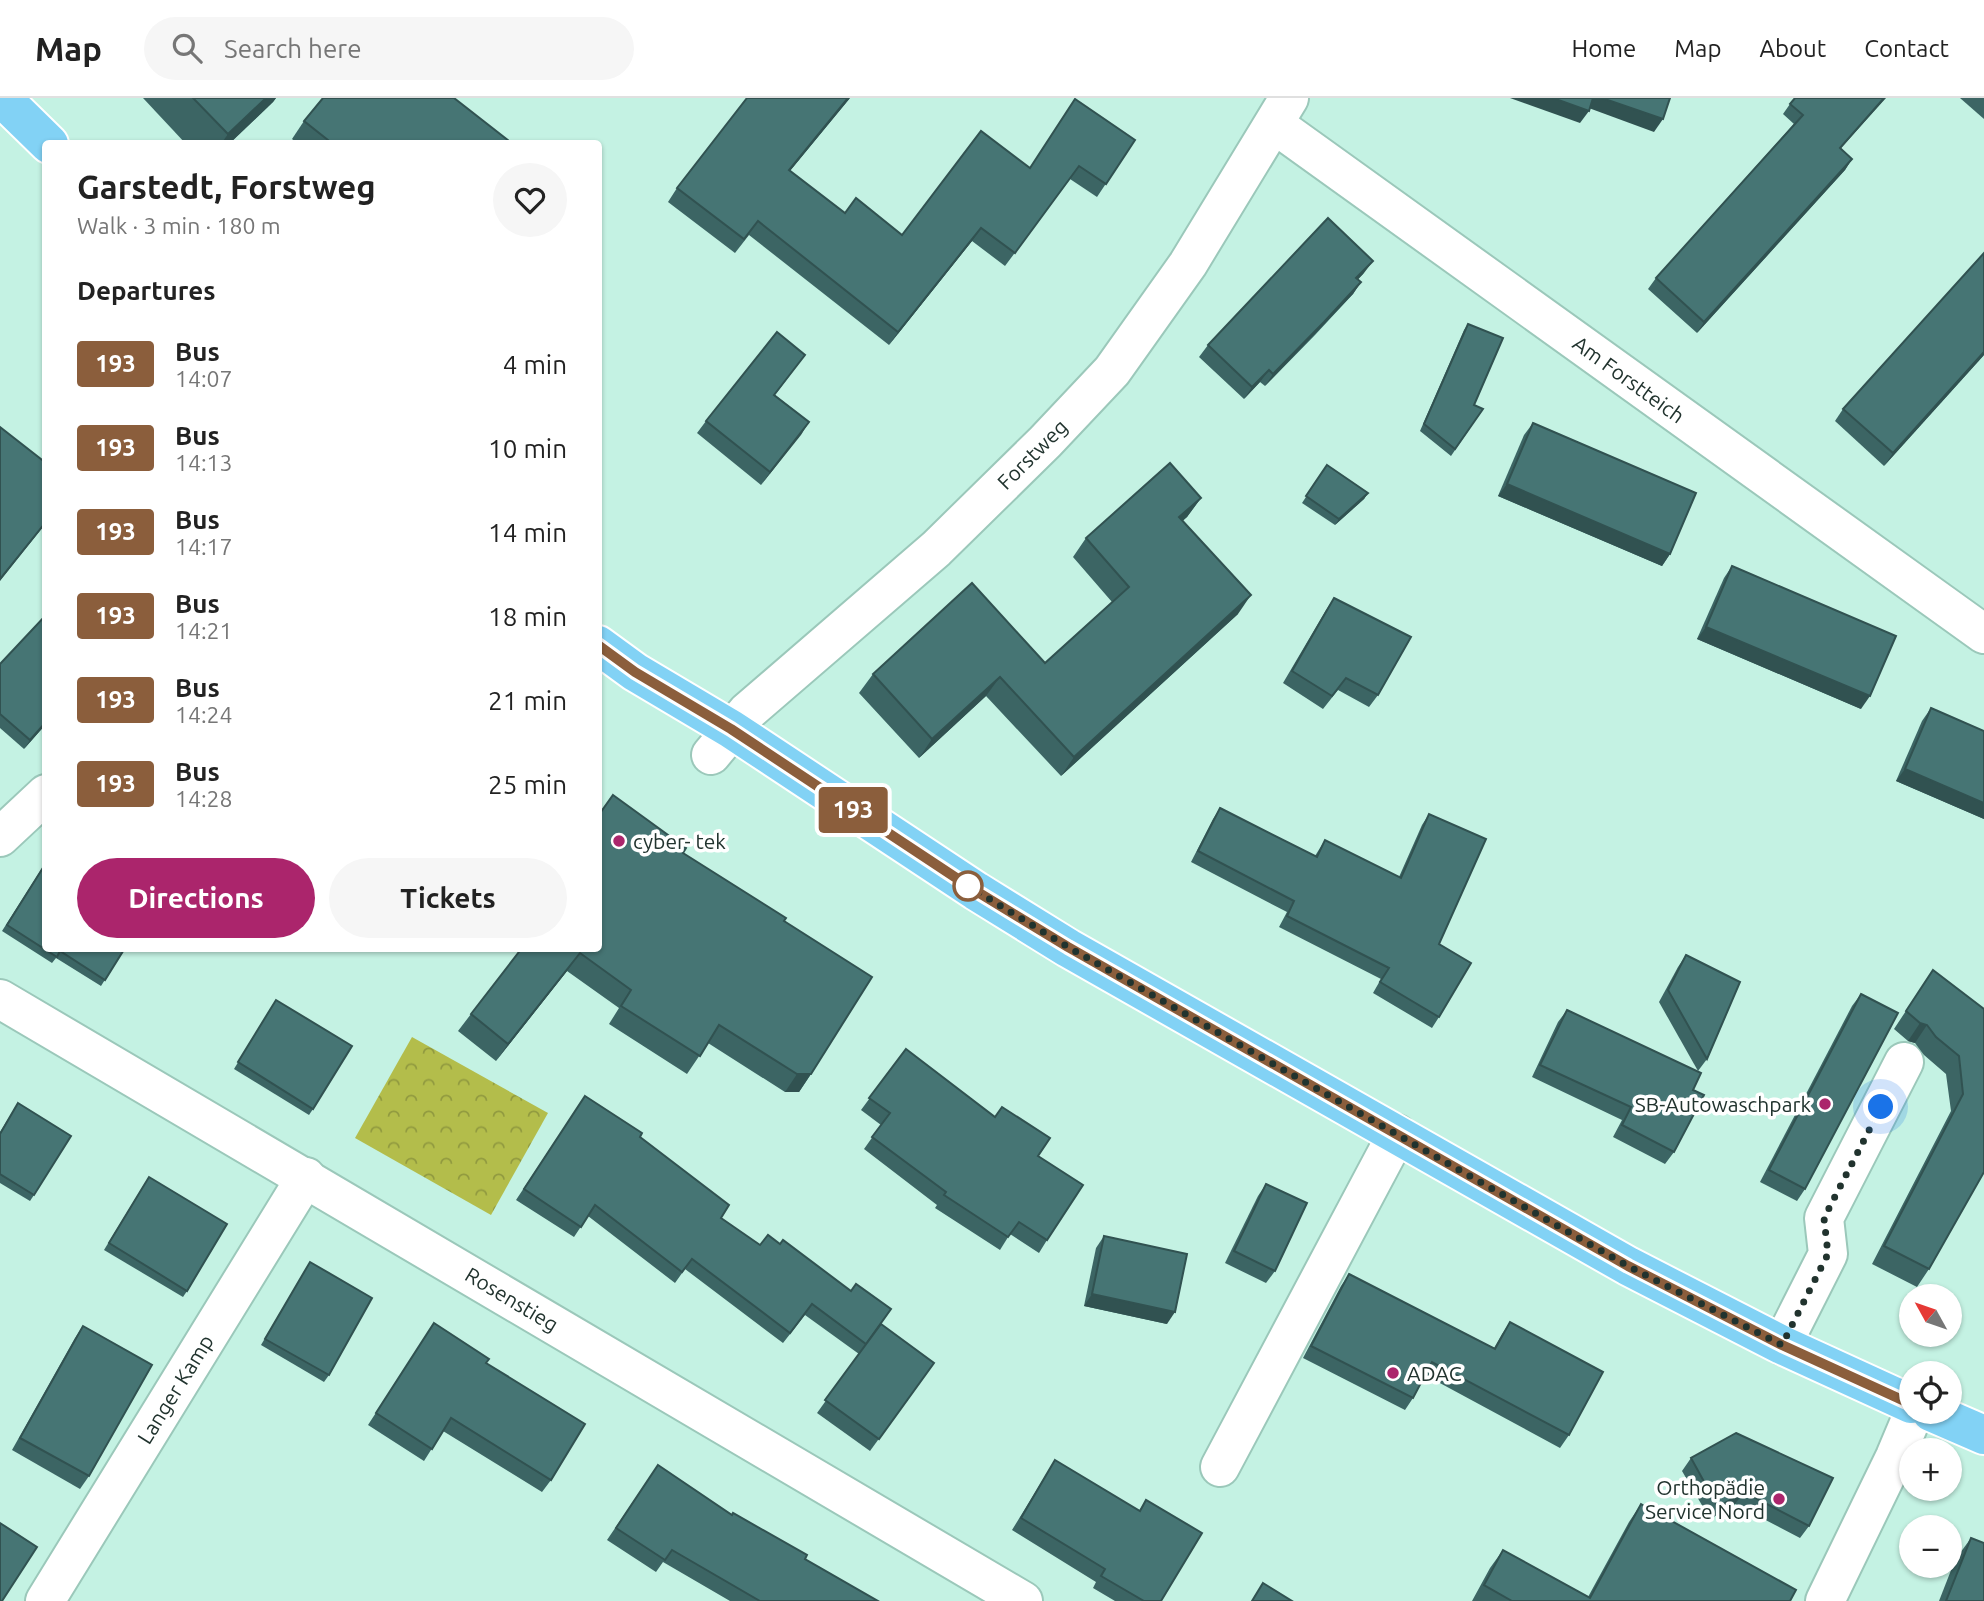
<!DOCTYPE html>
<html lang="en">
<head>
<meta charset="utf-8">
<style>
	:root { --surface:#fff; --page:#f6f6f6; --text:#222; --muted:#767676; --line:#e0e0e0; --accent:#ab256c }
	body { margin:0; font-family:Ubuntu,sans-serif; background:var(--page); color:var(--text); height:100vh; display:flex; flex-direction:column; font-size:26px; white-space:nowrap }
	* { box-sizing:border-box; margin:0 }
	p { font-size:23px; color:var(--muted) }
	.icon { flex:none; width:38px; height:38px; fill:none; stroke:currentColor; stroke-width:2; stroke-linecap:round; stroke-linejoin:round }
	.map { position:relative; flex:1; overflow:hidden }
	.panel { position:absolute; left:42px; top:42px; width:560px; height:812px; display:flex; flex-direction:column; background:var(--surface); border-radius:7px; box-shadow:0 2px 5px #0004 }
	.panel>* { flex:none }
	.badge { padding:0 14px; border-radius:5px; font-size:24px; line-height:46px }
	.needle { width:46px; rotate:310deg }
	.tools { position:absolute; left:1899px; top:1186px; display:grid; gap:14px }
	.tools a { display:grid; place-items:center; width:63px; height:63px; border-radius:50%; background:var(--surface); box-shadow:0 2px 5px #0004; font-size:35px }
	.you { position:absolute; width:35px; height:35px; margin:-18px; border:5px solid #fff; border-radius:50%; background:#1a73e8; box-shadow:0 0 0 10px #1a73e833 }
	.map>.badge { position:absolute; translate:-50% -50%; box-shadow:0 0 0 4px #fff }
	h2 { padding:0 35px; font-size:26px; line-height:63px }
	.round { display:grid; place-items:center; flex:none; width:74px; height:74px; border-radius:37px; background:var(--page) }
	.head { display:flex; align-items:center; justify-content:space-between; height:119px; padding:0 35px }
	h1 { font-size:33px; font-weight:700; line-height:52px }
	.primary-button { display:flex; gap:14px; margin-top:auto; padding:14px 35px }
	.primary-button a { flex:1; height:80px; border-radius:42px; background:var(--accent); color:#fff; font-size:28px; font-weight:700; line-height:80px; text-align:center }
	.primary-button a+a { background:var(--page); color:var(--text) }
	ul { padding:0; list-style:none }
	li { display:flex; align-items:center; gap:21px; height:84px; padding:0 35px }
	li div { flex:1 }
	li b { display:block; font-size:26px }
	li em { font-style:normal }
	li .badge { min-width:77px; font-weight:700; text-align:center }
	header { display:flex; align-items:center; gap:42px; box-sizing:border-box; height:98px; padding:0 35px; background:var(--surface); border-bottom:2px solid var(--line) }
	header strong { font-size:33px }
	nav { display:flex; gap:38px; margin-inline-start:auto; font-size:24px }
	.search { width:490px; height:63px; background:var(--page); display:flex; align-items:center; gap:18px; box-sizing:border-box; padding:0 24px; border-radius:38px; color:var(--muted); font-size:26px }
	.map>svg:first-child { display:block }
</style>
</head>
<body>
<header>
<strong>Map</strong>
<div class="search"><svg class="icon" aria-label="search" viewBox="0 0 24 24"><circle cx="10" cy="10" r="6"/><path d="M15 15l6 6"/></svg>Search here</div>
<nav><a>Home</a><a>Map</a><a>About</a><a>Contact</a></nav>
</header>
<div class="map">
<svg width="1984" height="1503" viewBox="0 0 1984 1503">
	<defs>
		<pattern id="park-crowns" width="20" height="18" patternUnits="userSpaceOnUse" patternTransform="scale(1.75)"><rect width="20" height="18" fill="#b3bd4b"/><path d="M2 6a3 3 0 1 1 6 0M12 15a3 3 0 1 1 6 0" fill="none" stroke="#919a3f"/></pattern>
	</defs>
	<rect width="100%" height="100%" fill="#c4f2e3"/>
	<path fill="url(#park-crowns)" d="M412 939 548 1015 491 1117 355 1040Z"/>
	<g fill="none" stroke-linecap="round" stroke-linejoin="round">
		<defs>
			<g id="minor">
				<path d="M1274 26 1984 536"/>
				<path d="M711 657 747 614 936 451 1045 344 1112 273 1188 166 1289 0"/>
				<path d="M0 739 46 696"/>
				<path d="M0 901 1023 1503"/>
				<path d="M1782 1247 1828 1156 1824 1120 1904 964"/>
				<path d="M1220 1369 1397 1036"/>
				<path d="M45 1503 306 1079"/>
				<path d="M1825 1503 1895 1359 1914 1314"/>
			</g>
			<g id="major">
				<path d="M2 0 49 46"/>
				<path d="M598 547 635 574 731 631 976 793 1068 850 1628 1168 1782 1247 1911 1306"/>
				<path d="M1931 1314 1984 1337"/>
			</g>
		</defs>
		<use href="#minor" stroke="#9bc8ba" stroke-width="42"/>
		<use href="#major" stroke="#fff" stroke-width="42"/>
		<use href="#minor" stroke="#fff" stroke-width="38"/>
		<use href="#major" stroke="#82d2f5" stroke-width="38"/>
	</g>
	<g fill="#3c6564">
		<path d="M143 0H276L273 4 229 46H186Z"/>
		<path d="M850 0 790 73 845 115 902 137 1030 69 1135 42 1097 99 1070 81 1005 168 972 143 889 247 749 137 735 155 668 104 677 90Z"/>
		<path d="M1960 0H1984V21Z"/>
		<path d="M1790 6 1852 61 1845 72 1697 235 1648 191 1656 180 1794 26 1783 16Z"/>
		<path d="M304 23 508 46H298L292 41Z"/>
		<path d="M1364 175 1358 181 1361 184 1353 196 1315 237 1265 288 1260 284 1244 301 1199 259 1208 247Z"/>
		<path d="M1468 226 1474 307 1483 311 1451 358 1420 333 1464 232Z"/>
		<path d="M805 257 775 297 809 324 761 387 697 335 706 323Z"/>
		<path d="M1984 257 1884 368 1835 323 1843 311Z"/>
		<path d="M1533 325 1670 456 1662 468 1498 398 1524 337Z"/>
		<path d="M1327 367 1368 395 1364 401 1335 427 1302 405Z"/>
		<path d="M1201 400 1187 419 1182 423 1238 516 1061 678 986 598 919 660 859 595 873 576 1045 565 1112 504 1073 459 1086 440Z"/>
		<path d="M1732 468 1861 611 1697 541 1724 480Z"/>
		<path d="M1334 500 1378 597 1369 609 1338 592 1323 611 1283 585 1326 512Z"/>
		<path d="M46 517V626L24 651 0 630V566Z"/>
		<path d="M1931 610 1984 633V721L1896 683 1922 623Z"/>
		<path d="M1220 710 1315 758 1325 742 1399 779 1422 727 1429 716 1439 846V919L1432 930 1373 895 1381 881 1279 829 1287 814 1191 764 1213 721Z"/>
		<path d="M683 755 784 823 811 976 799 994H785L708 945 687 976 609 926 619 910 567 873 496 963 458 933 471 916Z"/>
		<path d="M46 764 125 850 101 888 56 860 52 865 2 833Z"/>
		<path d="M1686 857 1707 961 1698 973 1659 904 1678 869Z"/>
		<path d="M1933 872 1984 911 1929 1171 1917 1189 1872 1166 1951 1013 1946 976 1924 957 1915 945 1908 943 1894 931Z"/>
		<path d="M1861 896 1805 1091 1797 1103 1760 1084 1852 908Z"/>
		<path d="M272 908 313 1011 309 1017 234 971Z"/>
		<path d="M1567 912 1693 992 1674 1054 1665 1066 1613 1039 1622 1022 1532 979 1558 924Z"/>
		<path d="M906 951 1038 1058 1047 1142 1039 1155 1010 1136 1000 1152 935 1110 937 1107 864 1051 881 1027 861 1012Z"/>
		<path d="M585 998 640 1039 721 1120 760 1147 780 1146 851 1193 891 1211 859 1256 805 1217 783 1245 685 1171 675 1185 588 1118 574 1139 516 1102Z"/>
		<path d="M18 1005 34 1097 30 1103 0 1085V1034Z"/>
		<path d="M145 1085 187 1193 183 1199 104 1152Z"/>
		<path d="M1266 1086 1275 1173 1266 1185 1225 1165 1258 1098Z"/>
		<path d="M1104 1138 1167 1226 1084 1208 1096 1150Z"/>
		<path d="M310 1164 329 1277 324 1284 261 1247Z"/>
		<path d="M1349 1176 1494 1250 1502 1236 1510 1224 1569 1337 1560 1350 1425 1277 1413 1300 1405 1312 1303 1260 1341 1188Z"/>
		<path d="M434 1225 486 1265 551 1382 542 1394 443 1333 424 1363 368 1327Z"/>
		<path d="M881 1226 934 1265 870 1353 817 1315Z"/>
		<path d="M83 1228 89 1378 80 1391 12 1352 75 1240Z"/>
		<path d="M1691 1360 1809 1428 1800 1440 1735 1406 1710 1421 1682 1373Z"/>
		<path d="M1055 1362 1139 1413 1146 1402 1161 1503H1115L1093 1490 1096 1484 1012 1432Z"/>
		<path d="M658 1367 732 1417 805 1461 878 1503H730L663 1464 656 1474 607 1442Z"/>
		<path d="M1641 1406 1790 1503H1472L1490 1470 1503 1452 1588 1499 1629 1424Z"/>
		<path d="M1971 1440 1984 1503H1939L1955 1462Z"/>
	</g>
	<g fill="#315251">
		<path d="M266 0H276L273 4 229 46H221L228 36Z"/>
		<path d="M848 0H850L779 86 789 72Z"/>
		<path d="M1510 0H1553L1589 13 1580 25Z"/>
		<path d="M1592 0H1602L1663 21 1654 34 1586 9Z"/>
		<path d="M1884 0H1886L1832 60 1840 50Z"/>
		<path d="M1852 61 1845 72 1697 235 1704 224Z"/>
		<path d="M981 130 972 143 889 247 898 234Z"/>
		<path d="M1373 163 1364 175 1348 192 1356 180Z"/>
		<path d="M1361 184 1353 196 1265 288 1273 276Z"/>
		<path d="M1984 254V257L1884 368 1893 355Z"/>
		<path d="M1269 272 1260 284 1244 301 1252 289Z"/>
		<path d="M809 324 801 337 761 387 770 374Z"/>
		<path d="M1507 386 1670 456 1662 468 1498 398Z"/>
		<path d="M1368 395 1364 401 1335 427 1339 421Z"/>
		<path d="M1201 400 1187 419 1166 438 1179 419Z"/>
		<path d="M46 424V425L0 483V481Z"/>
		<path d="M1251 497 1238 516 1061 678 1074 659Z"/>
		<path d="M1706 529 1870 598 1861 611 1697 541Z"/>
		<path d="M1000 579 986 598 919 660 932 641Z"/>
		<path d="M46 624V626L24 651 30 642Z"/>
		<path d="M1905 671 1984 705V721L1896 683Z"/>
		<path d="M580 855 567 873 496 963 508 946Z"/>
		<path d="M1920 925 1927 927 1915 945 1908 943Z"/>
		<path d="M797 976H811L799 994H785Z"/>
		<path d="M1092 1196 1175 1214 1167 1226 1084 1208Z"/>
		<path d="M1744 1394 1735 1406 1710 1421 1718 1409Z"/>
	</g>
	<g fill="#467574" stroke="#315251" stroke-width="2">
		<path d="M193 0H266L228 36Z"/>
		<path d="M323 0H454L509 43 508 46H333L304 23Z"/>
		<path d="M747 0H848L789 72 845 115 856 100 902 137 981 33 1030 70 1075 1 1135 42 1106 86 1079 68 1015 155 981 130 898 234 758 123 744 141 677 90Z"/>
		<path d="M1553 0H1593L1589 13Z"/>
		<path d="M1602 0H1670L1663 21Z"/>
		<path d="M1795 0H1884L1840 50 1852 61 1704 224 1656 180 1803 17 1790 6Z"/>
		<path d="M1328 120 1373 163 1356 180 1361 184 1324 224 1273 276 1269 272 1252 289 1208 247Z"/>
		<path d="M1984 155V254L1893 355 1843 311Z"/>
		<path d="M1468 226 1503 240 1474 307 1483 311 1455 351 1424 326Z"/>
		<path d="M777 234 805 257 774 297 809 324 770 374 706 323Z"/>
		<path d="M1533 325 1696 395 1670 456 1507 386Z"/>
		<path d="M0 329 46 365V424L0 481Z"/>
		<path d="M1170 365 1201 400 1179 419 1251 497 1074 659 1000 579 932 641 873 576 972 485 1045 565 1129 489 1086 440Z"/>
		<path d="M1327 367 1368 395 1339 421 1306 398Z"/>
		<path d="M1732 468 1896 538 1870 598 1706 529Z"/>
		<path d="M1334 500 1411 539 1378 597 1346 580 1332 598 1292 573Z"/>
		<path d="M46 517V624L30 642 0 616V566Z"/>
		<path d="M1931 610 1984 633V705L1905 671Z"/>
		<path d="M613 697 686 750 683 755 786 820 784 823 872 879 811 976H797L719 927 700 958 621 908 631 892 580 855 508 946 471 916 522 850H598V718Z"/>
		<path d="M1220 710 1317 759 1325 742 1401 780 1429 716 1486 741 1439 846 1471 865 1439 919 1380 884 1389 870 1287 818 1294 803 1198 753Z"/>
		<path d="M46 765V850H125L105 882 60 853 57 859 7 827Z"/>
		<path d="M1686 857 1740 884 1707 961 1668 892Z"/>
		<path d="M1933 872 1984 911V1074L1929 1171 1884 1148 1963 996 1959 958 1936 939 1927 927 1920 925 1906 913Z"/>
		<path d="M1861 896 1898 915 1805 1091 1769 1072Z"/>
		<path d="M276 902 352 948 313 1011 238 964Z"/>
		<path d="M1567 912 1701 975 1693 992 1704 997 1674 1054 1622 1027 1631 1009 1540 967Z"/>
		<path d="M906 951 995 1019 1002 1009 1050 1040 1038 1058 1083 1087 1047 1142 1019 1124 1008 1139 944 1097 946 1094 872 1039 890 1015 869 1000Z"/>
		<path d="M585 998 642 1035 640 1039 729 1107 721 1120 760 1147 768 1137 780 1146 783 1142 851 1193 856 1186 891 1211 866 1246 812 1206 790 1235 692 1161 682 1174 595 1107 581 1129 524 1091Z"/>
		<path d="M18 1005 71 1038 34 1097 0 1076V1036Z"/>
		<path d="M149 1079 227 1126 187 1193 109 1145Z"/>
		<path d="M1266 1086 1307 1105 1275 1173 1234 1153Z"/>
		<path d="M1104 1138 1187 1156 1175 1214 1092 1196Z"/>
		<path d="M310 1164 372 1200 329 1277 265 1241Z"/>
		<path d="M1349 1176 1495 1251 1510 1224 1603 1274 1569 1337 1432 1264 1413 1300 1311 1248Z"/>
		<path d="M434 1225 489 1261 486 1265 585 1326 551 1382 451 1320 432 1351 376 1315Z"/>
		<path d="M881 1226 934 1265 879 1341 825 1302Z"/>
		<path d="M83 1228 152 1267 89 1378 20 1340Z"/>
		<path d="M1736 1335 1833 1380 1809 1428 1744 1394 1718 1409 1691 1360Z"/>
		<path d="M1055 1362 1140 1413 1146 1402 1202 1435 1161 1503H1144L1101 1478 1105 1471 1021 1420Z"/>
		<path d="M658 1367 732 1417 733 1415 807 1457 805 1461 878 1503H760L672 1452 665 1462 616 1430Z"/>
		<path d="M1641 1406 1796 1492 1790 1503H1512L1484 1487 1503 1452 1590 1500Z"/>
		<path d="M0 1425 37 1449 2 1503H0Z"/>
		<path d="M1971 1440 1984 1445V1503H1946Z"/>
		<path d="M1263 1485 1292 1503H1252Z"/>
	</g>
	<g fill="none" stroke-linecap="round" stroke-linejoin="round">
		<defs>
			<path id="line" d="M598 547 635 574 731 631 976 793 1068 849 1628 1168 1782 1247 1911 1306"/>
		</defs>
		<use href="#line" stroke="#fff" stroke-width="16"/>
		<use href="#line" stroke="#8b5e3c" stroke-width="10"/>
		<path stroke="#21332e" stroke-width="7" stroke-dasharray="0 12.6" d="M968 788 1068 849 1628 1168 1782 1247 1828 1156 1824 1120 1881 1009"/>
	</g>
	<g fill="#ab256c" stroke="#fff" stroke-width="2.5">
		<circle cx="619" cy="743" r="7"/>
		<circle cx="1825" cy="1006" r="7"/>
		<circle cx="1393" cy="1275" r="7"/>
		<circle cx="1779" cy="1401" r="7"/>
	</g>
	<circle fill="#fff" stroke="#8b5e3c" stroke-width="3.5" cx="968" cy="788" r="14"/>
	<g text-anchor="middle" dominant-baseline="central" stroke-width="7" stroke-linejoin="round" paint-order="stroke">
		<g font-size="21" fill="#21332e" stroke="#fff">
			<text transform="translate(1629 281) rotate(36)">Am Forstteich</text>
			<text transform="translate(1032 356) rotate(-45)">Forstweg</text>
			<text transform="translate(512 1201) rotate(31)">Rosenstieg</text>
			<text transform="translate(175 1291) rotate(-58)">Langer Kamp</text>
		</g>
		<g font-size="21" fill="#21332e" stroke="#fff" text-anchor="start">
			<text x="633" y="743">cyber- tek</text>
			<text x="1811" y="1006" text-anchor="end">SB-Autowaschpark</text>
			<text x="1407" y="1275">ADAC</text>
			<text x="1765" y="1389" text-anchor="end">Orthopädie<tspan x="1765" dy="24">Service Nord</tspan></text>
		</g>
	</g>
</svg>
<div class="tools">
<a><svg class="needle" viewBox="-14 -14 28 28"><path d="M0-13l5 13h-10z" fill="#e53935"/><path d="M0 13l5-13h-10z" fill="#767676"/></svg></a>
<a><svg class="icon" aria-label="locate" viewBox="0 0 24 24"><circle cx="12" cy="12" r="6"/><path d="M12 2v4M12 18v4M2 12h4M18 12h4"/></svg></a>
<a>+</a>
<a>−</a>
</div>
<div class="you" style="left:1881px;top:1009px"></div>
<b class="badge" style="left:853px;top:712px;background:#8b5e3c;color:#fff">193</b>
<section class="panel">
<div class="head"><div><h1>Garstedt, Forstweg</h1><p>Walk · 3 min · 180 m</p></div><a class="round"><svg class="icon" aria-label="heart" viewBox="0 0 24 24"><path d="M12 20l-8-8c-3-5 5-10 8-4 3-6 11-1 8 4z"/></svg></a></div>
<h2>Departures</h2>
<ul>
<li><span class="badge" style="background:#8b5e3c;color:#fff">193</span><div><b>Bus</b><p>14:07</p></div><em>4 min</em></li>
<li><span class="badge" style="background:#8b5e3c;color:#fff">193</span><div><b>Bus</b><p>14:13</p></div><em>10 min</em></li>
<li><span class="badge" style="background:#8b5e3c;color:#fff">193</span><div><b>Bus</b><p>14:17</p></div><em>14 min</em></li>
<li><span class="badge" style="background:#8b5e3c;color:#fff">193</span><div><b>Bus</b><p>14:21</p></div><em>18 min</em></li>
<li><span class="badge" style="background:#8b5e3c;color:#fff">193</span><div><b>Bus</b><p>14:24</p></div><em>21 min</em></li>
<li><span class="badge" style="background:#8b5e3c;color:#fff">193</span><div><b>Bus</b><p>14:28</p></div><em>25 min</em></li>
</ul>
<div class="primary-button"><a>Directions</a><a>Tickets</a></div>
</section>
</div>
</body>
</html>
